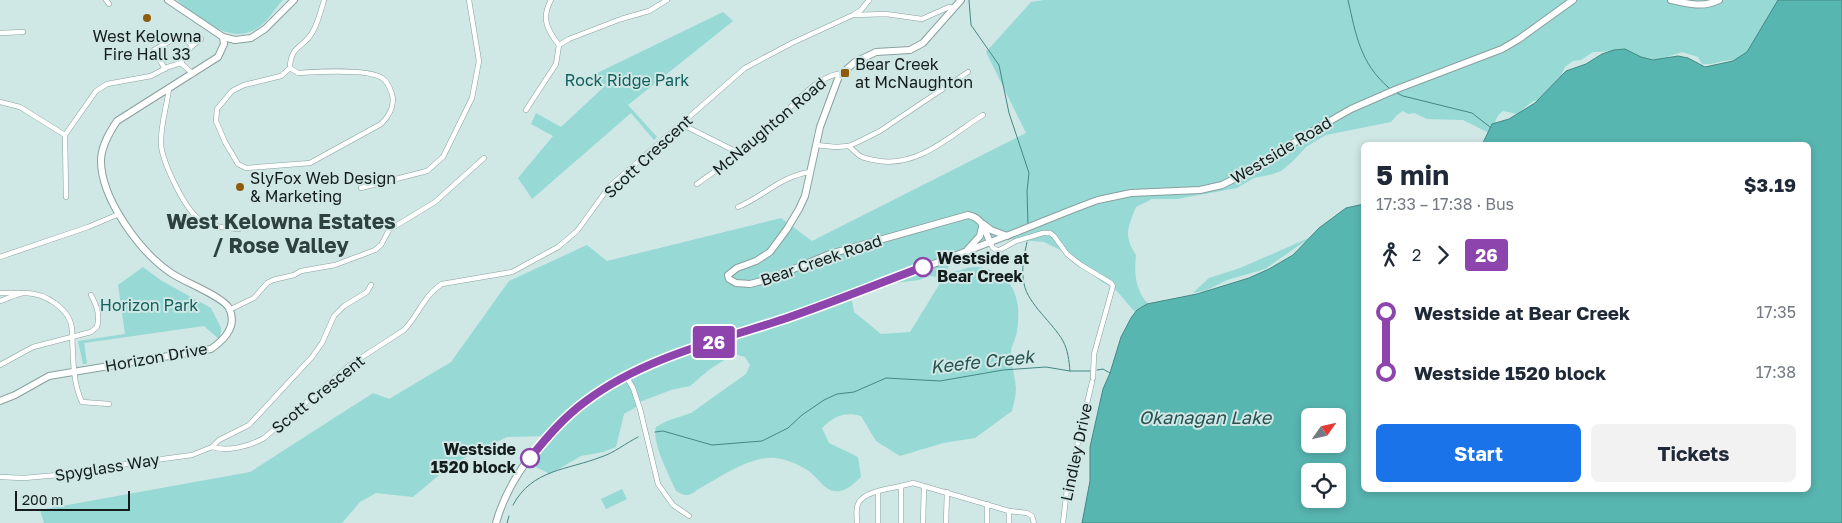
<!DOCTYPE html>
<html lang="en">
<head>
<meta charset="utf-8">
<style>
	:root { --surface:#fff; --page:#f2f2f3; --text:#1f2937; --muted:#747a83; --accent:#1a73e8 }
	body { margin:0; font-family:"Golos Text",sans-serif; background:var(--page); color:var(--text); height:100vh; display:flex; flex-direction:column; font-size:19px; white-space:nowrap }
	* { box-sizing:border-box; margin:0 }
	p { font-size:16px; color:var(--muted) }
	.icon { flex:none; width:28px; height:28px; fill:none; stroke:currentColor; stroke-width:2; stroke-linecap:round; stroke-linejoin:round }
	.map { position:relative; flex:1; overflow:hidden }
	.side { position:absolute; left:1361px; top:142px; width:450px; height:350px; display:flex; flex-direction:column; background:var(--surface); border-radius:8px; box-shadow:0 2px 8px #0003 }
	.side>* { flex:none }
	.badge { padding:0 10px; border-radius:4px; font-size:18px; line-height:32px }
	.needle { width:32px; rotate:56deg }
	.fabs { position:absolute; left:1301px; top:408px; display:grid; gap:10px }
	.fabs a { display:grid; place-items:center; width:45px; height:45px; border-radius:8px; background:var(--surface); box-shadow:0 2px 8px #0003; font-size:25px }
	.scale { position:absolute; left:15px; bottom:12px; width:115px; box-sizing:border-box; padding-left:5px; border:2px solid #141d1c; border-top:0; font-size:14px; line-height:18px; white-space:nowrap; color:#141d1c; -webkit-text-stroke:4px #cfe7e5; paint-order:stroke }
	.map>.badge { position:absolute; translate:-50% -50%; box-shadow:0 0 0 2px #fff }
	.legs { display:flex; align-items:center; gap:8px; height:55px; padding:0 15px; font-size:16px }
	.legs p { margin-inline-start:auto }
	.overview { display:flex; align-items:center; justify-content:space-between; height:85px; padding:0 15px }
	h1 { font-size:28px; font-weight:700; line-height:38px }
	.primary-button { display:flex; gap:10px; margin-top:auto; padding:10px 15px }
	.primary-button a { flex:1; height:58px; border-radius:8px; background:var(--accent); color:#fff; font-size:20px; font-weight:700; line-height:58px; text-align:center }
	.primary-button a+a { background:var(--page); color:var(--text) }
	ul { padding:0 15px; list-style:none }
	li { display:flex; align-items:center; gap:18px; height:60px; font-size:19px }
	li i { display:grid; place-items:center; width:8px; height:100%; margin:0 6px; background:currentColor }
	li i::after { content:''; width:12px; height:12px; margin:-6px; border:4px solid; border-radius:50%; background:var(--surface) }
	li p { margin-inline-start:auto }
	li:first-child i { background:linear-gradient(#0000 50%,currentColor 0) }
	li:last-child i { background:linear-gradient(currentColor 50%,#0000 0) }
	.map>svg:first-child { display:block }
</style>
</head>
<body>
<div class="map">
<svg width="1842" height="523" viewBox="0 0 1842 523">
	<rect width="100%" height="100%" fill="#cfe7e5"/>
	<g fill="#96d9d5" fill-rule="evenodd">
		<path d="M177 0H283C275 8 269 20 259 27 231 48 198 17 177 0Z"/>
		<path d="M1044 0H1786L1755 51 1736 61C1724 58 1714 66 1702 64L1698 57 1682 52 1658 60 1641 58 1626 51 1593 52 1581 60 1573 61 1565 67 1560 78 1540 100 1533 101 1517 114 1503 111C1495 116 1494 125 1493 135L1463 120 1427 119 1414 113 1408 114 1403 111 1397 115 1391 122 1326 135 1306 147 1293 161 1281 171 1273 174 1254 178 1237 188 1177 199H1152L1136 207C1128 227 1123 235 1136 255 1134 274 1135 289 1148 304L1135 312 1115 289 1102 282 1062 251 1044 242 996 238 979 241 951 262 946 272C962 273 968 263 987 269 1017 278 1021 304 1017 331 1016 339 1011 346 1011 353 1011 365 1015 376 1016 388 1016 395 1014 403 1012 411L975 438 943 443 900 456 876 441 861 416C844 411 833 417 822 428L829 443 858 457 861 477C856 481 851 487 846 489 827 498 820 478 807 470 798 464 786 459 775 458 751 455 717 479 697 490 689 497 685 496 676 491 670 477 651 442 656 427L667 421 691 413 746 374 750 365 745 357 734 354 710 369 690 386 671 390 637 403 636 407 624 414 616 447 603 452 581 456 550 474 526 462 547 436 507 437 452 464 413 497 376 493 360 502 342 523H44L40 510 250 472 373 393 389 399 451 362 509 281 587 245 607 261 781 218 812 241 1026 133 986 52 1031 2ZM930 276 937 277 939 285 910 332 881 334 854 312 851 296 863 287 919 280Z"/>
		<path d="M723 12 733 21 628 105 657 137 654 140 631 113 532 199 518 178 553 136 531 124 536 113 561 127 606 85 591 76Z"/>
		<path d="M1311 237 1265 269 1227 280 1207 290 1193 293 1209 278 1240 268Z"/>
		<path d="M143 267 162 281 211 308 221 328 220 340 204 326 84 343 87 364H83L78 341 125 334 118 285Z"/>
		<path d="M622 489 627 499 606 509 601 499Z"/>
	</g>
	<path fill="#58b6b1" stroke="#448884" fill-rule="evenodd" d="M1778 0H1842V523H1082L1090 481V447L1103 389 1110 373 1121 337 1131 318 1137 310 1147 304 1197 294 1249 278 1269 269 1293 255 1319 228 1346 208 1364 204V490H1809V145H1482L1492 124 1509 119 1535 103 1566 71 1586 64 1602 54 1614 50 1625 49 1641 57 1653 60 1678 56 1688 58 1705 67 1733 61 1747 52ZM1310 416H1338V444H1310ZM1310 471H1338V499H1310Z"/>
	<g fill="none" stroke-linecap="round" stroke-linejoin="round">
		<g stroke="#448884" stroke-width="1">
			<path d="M969 0 971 25 999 65 1009 113 1029 173 1027 191 1028 224"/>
			<path d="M1348 0C1356 35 1360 63 1389 88"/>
			<path d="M1397 93 1403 96 1472 113 1490 127"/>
			<path d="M1027 242C1024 256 1021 269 1024 284 1028 304 1053 323 1063 341 1068 350 1069 361 1070 371"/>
			<path d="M1097 370 1103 369 1110 373"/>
			<path d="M655 432 663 431 712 445 762 441 788 428 802 415 824 400 837 394 854 392 886 378 940 381 1003 370 1046 367 1070 371H1090"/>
			<path d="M513 505C532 469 568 470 601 457 614 453 626 443 638 437"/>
			<path d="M507 523 509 516"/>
		</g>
		<defs>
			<g id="street">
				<path d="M106 0 109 4"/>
				<path d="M551 0C541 18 547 30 559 45"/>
				<path d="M854 15 886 14 922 19 949 7 954 8"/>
				<path d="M0 33 23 32"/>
				<path d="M181 63 186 53 192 46"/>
				<path d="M290 68 298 73C315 72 368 68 382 78 387 81 390 88 392 94 395 106 390 115 381 124L310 163 246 168 238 164 225 142 216 121 217 109 232 91 244 85 281 76Z"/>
				<path d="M290 68C290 46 303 48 312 33 318 23 321 11 324 0"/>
				<path d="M165 69 154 50 179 36 184 37 192 46 201 39"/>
				<path d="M169 88C167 106 160 126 161 145 163 163 186 213 202 221 213 227 227 228 239 229"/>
				<path d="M0 102 20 107 65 135"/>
				<path d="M526 110 556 64 559 45 569 39 621 19 649 11 667 0"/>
				<path d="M681 124 739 153"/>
				<path d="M816 145 836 147 849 146 858 142 880 131 968 72"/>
				<path d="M849 146C852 149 856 153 860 156 866 159 873 160 879 161 919 167 951 135 983 115"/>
				<path d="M697 184C722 166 749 148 771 127 793 107 811 79 841 73"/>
				<path d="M361 188 427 171 443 157 472 98 479 61 469 0"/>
				<path d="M66 197 65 135 96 91 107 84 151 76 168 67 181 63 193 74"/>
				<path d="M738 207C763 197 781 176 810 172"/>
				<path d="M990 242 993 248 998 251 1016 241 1043 233H1050L1054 236 1067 254 1081 265 1111 283 1113 286 1094 354 1093 378"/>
				<path d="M0 257 88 227 119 214"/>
				<path d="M0 293H20"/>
				<path d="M0 301C7 299 18 293 25 293 45 293 71 309 72 330 73 353 72 381 82 402L109 404"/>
				<path d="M229 310 254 298 267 283 273 280 294 275 301 271 335 265 375 250 381 245 389 230 435 202 484 158"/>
				<path d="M0 365 33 347 91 332 97 327C100 315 97 306 91 295"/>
				<path d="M626 376 633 388 640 409 658 484 673 505 689 516"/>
				<path d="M212 447C228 452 250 446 264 438L350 365 404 330C418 316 424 295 442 284L512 272 558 247 577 231 609 187 745 68 792 43 853 15 861 10 869 0"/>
				<path d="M0 477 24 478 81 473 126 464 192 455 212 447 219 440 249 425 312 357 322 343 334 316 344 306 367 292 371 285"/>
				<path d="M878 492V523"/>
				<path d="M987 504V523"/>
				<path d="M1009 511V523"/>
				<path d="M857 523C857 517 855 508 859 502 866 491 889 489 901 486"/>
				<path d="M901 523V486L913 483 1009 511 1027 513 1032 516 1034 523"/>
				<path d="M923 523 924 486"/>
				<path d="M946 523 947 492"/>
				<path d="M1063 523 1067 489 1092 382"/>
			</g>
			<g id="secondary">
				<path d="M168 0 223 37 235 40 251 38 265 29 294 0"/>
				<path d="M961 0 923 43 910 50 876 52 855 62 839 76 820 127 805 196 799 209 787 229 770 252 756 261 737 268 728 275 729 279 736 283 750 284 769 279 830 254 968 215C983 218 984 229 990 242"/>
				<path d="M1671 0C1688 4 1703 8 1719 0"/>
				<path d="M983 224 991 230 1007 236"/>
				<path d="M968 249 980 236 982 227"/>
				<path d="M0 401 15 395 49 376 211 349C224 340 238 326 229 308 222 296 184 282 171 273 140 252 100 198 101 159 102 145 109 133 117 121L218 57 224 44 223 37"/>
				<path d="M496 523C511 469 556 420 602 390 662 351 735 336 802 313 873 288 943 260 1014 233 1042 222 1070 210 1098 200L1131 193 1200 190 1222 185 1242 175 1316 129 1351 109 1397 89 1502 49 1519 39 1573 0"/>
			</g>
		</defs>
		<use href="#street" stroke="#89a09e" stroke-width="5.5"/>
		<use href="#secondary" stroke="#89a09e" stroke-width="8"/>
		<use href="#street" stroke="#fff" stroke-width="4.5"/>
		<use href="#secondary" stroke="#fff" stroke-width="6"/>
	</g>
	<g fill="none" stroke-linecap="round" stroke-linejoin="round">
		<defs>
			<path id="line-1" d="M530 458C547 437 564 417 586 401 643 358 717 341 784 319 831 303 877 284 923 267"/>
		</defs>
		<use href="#line-1" stroke="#fff" stroke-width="11"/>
		<use href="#line-1" stroke="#8e44ad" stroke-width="8"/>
	</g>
	<g fill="#8f5c0c" stroke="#cfe7e5" stroke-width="2">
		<circle cx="147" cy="18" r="5"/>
		<rect x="840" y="68" width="10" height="10" rx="2.5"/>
		<circle cx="240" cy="187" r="5"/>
	</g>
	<g fill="#fff" stroke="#8e44ad" stroke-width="2.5">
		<circle cx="923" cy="267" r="9"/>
		<circle cx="530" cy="458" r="9"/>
	</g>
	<g text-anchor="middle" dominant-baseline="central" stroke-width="4" stroke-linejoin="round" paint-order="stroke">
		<g font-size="16" fill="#141d1c" stroke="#cfe7e5" text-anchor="start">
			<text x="147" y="36" text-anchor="middle">West Kelowna<tspan x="147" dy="18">Fire Hall 33</tspan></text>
			<text x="855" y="64">Bear Creek<tspan x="855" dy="18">at McNaughton</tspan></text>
			<text x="250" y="178">SlyFox Web Design<tspan x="250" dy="18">&amp; Marketing</tspan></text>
		</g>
		<g font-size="16" fill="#10605d" stroke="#cfe7e5">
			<text x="627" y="80">Rock Ridge Park</text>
			<text x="149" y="305">Horizon Park</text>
		</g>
		<g font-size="16" fill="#141d1c" stroke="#cfe7e5">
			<text transform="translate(769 126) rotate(-40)">McNaughton Road</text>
			<text transform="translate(1281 150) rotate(-31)">Westside Road</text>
			<text transform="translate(648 156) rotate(-43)">Scott Crescent</text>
			<text transform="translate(821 260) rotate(-19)">Bear Creek Road</text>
			<text transform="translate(156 357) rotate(-10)">Horizon Drive</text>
			<text transform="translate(318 394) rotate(-39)">Scott Crescent</text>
			<text transform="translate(1076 452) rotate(-78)">Lindley Drive</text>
			<text transform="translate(107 467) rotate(-9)">Spyglass Way</text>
		</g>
		<g font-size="16" font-weight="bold" fill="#141d1c" stroke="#cfe7e5" text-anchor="start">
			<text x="937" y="258">Westside at<tspan x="937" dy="18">Bear Creek</tspan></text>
			<text x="516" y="449" text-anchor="end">Westside<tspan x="516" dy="18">1520 block</tspan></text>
		</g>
		<g font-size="18" font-style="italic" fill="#275250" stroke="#cfe7e5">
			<text transform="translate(982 361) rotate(-6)">Keefe Creek</text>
			<text x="1205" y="417">Okanagan Lake</text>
		</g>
		<g font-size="21" font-weight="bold" fill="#2d413f" stroke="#cfe7e5">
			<text x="281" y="221">West Kelowna Estates<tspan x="281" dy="24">/ Rose Valley</tspan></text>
		</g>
	</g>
</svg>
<div class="fabs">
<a><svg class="needle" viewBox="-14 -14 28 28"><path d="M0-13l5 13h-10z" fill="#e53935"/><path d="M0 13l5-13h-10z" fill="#747a83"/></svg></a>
<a><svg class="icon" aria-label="locate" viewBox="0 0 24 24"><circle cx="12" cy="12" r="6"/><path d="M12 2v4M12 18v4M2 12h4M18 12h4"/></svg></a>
</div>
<div class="scale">200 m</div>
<b class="badge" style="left:714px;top:342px;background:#8e44ad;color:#fff">26</b>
<section class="side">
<div class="overview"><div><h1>5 min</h1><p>17:33 – 17:38 · Bus</p></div><b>$3.19</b></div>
<div class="legs"><svg class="icon" aria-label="walk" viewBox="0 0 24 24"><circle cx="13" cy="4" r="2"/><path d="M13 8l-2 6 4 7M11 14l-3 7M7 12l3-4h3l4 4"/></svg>2<svg class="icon" aria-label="forward" viewBox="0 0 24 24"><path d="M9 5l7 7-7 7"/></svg><b class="badge" style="background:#8e44ad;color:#fff">26</b></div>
<ul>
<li><i style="color:#8e44ad"></i><b>Westside at Bear Creek</b><p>17:35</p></li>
<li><i style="color:#8e44ad"></i><b>Westside 1520 block</b><p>17:38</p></li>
</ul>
<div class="primary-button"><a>Start</a><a>Tickets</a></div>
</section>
</div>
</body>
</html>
